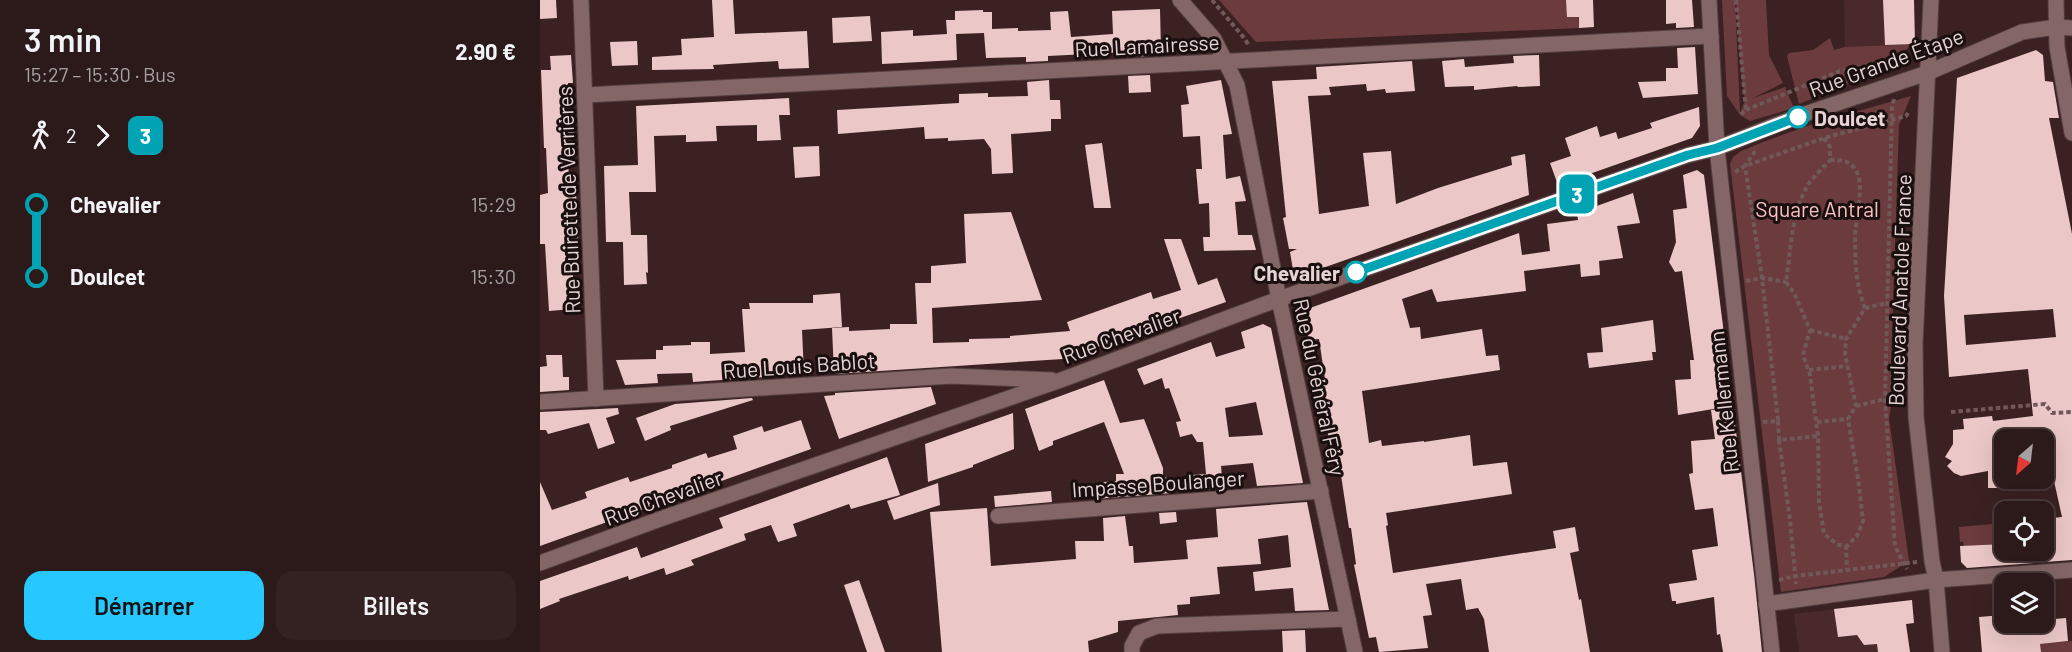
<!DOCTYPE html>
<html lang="fr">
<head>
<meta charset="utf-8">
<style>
	:root { --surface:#2c191a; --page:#342223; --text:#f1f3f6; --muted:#a6a0a2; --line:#483839; --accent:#27c8ff }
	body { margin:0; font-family:Barlow,sans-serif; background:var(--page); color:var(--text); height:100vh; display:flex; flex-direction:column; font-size:22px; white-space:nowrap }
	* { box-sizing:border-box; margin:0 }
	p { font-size:20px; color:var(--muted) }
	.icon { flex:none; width:33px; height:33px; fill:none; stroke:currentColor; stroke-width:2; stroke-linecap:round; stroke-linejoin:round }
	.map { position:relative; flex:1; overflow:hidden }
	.details { display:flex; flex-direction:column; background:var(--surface); width:540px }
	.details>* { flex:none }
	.badge { padding:0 12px; border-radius:9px; font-size:21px; line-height:39px }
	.needle { width:39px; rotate:208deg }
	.fabs { position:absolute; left:1454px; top:429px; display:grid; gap:12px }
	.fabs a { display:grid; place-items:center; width:60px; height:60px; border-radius:12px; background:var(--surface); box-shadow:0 6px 24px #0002,0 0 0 2px var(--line); font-size:30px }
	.map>.badge { position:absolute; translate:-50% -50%; box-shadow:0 0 0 3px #fff }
	.legs { display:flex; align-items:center; gap:9px; height:66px; padding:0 24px; font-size:20px }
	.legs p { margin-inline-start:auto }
	.head { display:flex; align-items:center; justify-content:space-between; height:102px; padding:0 24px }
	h1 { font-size:33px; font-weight:600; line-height:45px }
	.button { display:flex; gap:12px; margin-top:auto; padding:12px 24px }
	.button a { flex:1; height:69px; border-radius:18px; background:var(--accent); color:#111; font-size:24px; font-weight:600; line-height:69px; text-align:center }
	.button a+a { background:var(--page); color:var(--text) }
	ul { padding:0 24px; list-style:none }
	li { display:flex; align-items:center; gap:21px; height:72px; font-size:22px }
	li i { display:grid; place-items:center; width:9px; height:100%; margin:0 8px; background:currentColor }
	li i::after { content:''; width:15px; height:15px; margin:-8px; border:4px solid; border-radius:50%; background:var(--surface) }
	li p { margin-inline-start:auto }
	li:first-child i { background:linear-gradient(#0000 50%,currentColor 0) }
	li:last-child i { background:linear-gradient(currentColor 50%,#0000 0) }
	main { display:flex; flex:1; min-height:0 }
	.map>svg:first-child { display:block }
</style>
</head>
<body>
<main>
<section class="details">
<div class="head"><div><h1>3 min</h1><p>15:27 – 15:30 · Bus</p></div><b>2.90 €</b></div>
<div class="legs"><svg class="icon" aria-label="walk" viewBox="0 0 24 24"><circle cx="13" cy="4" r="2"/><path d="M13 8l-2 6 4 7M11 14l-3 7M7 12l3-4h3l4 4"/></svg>2<svg class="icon" aria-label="forward" viewBox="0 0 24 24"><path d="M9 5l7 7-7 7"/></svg><b class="badge" style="background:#00a3b4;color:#fff">3</b></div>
<ul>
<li><i style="color:#00a3b4"></i><b>Chevalier</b><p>15:29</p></li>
<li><i style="color:#00a3b4"></i><b>Doulcet</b><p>15:30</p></li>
</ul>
<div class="button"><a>Démarrer</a><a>Billets</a></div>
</section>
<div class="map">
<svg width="1532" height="652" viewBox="0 0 1532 652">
	<rect width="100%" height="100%" fill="#3b2122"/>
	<g fill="#4a292b">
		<path d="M1304 0H1374L1375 44 1305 47Z"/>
		<path d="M1372 600 1374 623 1366 624 1370 652H1259L1254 614Z"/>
	</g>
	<g fill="#6b3b3d">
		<path d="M679 0H1038L1039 28 716 42Z"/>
		<path d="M1182 0H1195L1200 113 1205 101 1202 80 1196 0H1226L1229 55 1243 83 1213 98 1245 87 1254 108 1210 121 1200 115 1187 96Z"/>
		<path d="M1290 38 1294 50 1305 47 1375 44 1362 52 1312 69 1323 67 1325 77 1259 104 1247 56 1249 53 1273 50Z"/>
		<path d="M1371 96 1359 125 1351 366 1352 401 1349 418 1369 561 1344 577 1241 592 1190 164 1193 157 1201 151 1223 142 1276 123Z"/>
		<path d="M1464 523V544L1424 546 1423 542H1420L1419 527Z"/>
		<path d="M1532 641V652H1501L1498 644Z"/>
	</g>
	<g fill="#ebc7c7" fill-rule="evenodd">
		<path d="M0 0H16L17 18 0 19Z"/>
		<path d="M172 0H193L195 34 267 31 269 68 239 69 238 61 173 65 174 69 112 70V57L142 55 141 39 174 37Z"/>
		<path d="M1026 0H1053L1054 27 1039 28V17H1027Z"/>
		<path d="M1126 0H1152L1154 27 1136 28V23L1126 24Z"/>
		<path d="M1343 0H1374L1375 44 1345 45Z"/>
		<path d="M620 9 621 50H609V56L587 57V52L508 56V61L486 62V57L446 58 444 33 416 34 417 60 342 64 341 32 373 30V36L407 34 406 20H415V11L443 10V12H452V29L478 28V31L511 30 510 12 528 11 531 37 573 34 572 11Z"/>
		<path d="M330 16 332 41 293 43 292 18Z"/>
		<path d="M97 41 98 65 72 66 70 42Z"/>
		<path d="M1155 47 1158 94 1103 98 1098 82 1126 81V68H1138L1137 48Z"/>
		<path d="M1496 50 1503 55 1505 81 1513 82 1519 118H1509L1532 234V560L1427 568 1421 562 1420 546 1464 544V550H1503V519L1522 517 1514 481 1503 482V440H1464V488H1448V471L1421 476 1414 473 1407 466 1412 461 1405 457 1413 444V430L1424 429 1423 419 1452 416 1453 421 1493 416 1488 369 1409 377 1404 296 1417 78ZM1513 309 1516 337 1426 345 1424 315Z"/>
		<path d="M31 55 33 83H28L30 109H33L35 147 27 148 30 192H36L40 275H33V284H31L33 309 9 311 5 244H0V195L8 193 6 148H4L1 70H11L10 56Z"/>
		<path d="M999 55 1000 86 978 87 977 86 934 90V86L905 87 902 61 924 59 925 67 974 63 973 56Z"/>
		<path d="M872 61 875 91 846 93 845 89 827 91 826 84 789 87 791 95 768 96 779 214 829 206 823 153 851 151 856 204 898 188 972 165 971 157 985 154 989 195 763 275 753 270 750 252 757 249H749L743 218 746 217 732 81 777 79 776 67Z"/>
		<path d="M610 75 611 92 589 93 588 76Z"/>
		<path d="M509 80 510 100H520L521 119H511V131L471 134 473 173 452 174 451 149 444 139 408 141V138L385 139 384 127 298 134 297 110 419 103V94L448 93V97L488 96 487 82Z"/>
		<path d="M681 80 692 134 683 135 686 179 700 176 706 201 695 202 698 235H712L716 250 664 251 663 237H670L669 203 659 204 656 169H662L660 136 643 137 641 105 649 104 646 86Z"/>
		<path d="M249 98 250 115H239L241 140 217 141V125L176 126 177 141 146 142V135L114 136 116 192H89L91 235H107L108 273 106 272 107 284 84 285 83 242H66L64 166 98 165 96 106Z"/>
		<path d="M1159 107 1160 126 1152 138 1018 185 1010 163 1031 156 1025 138 1057 126 1060 137 1076 132 1078 139 1112 128 1110 123Z"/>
		<path d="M562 143 571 208H554L545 145Z"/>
		<path d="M279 146 280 176 255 178 253 147Z"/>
		<path d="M1157 170 1164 175 1186 350 1174 352 1179 408 1138 415 1135 380 1151 379 1150 360H1154L1142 271 1135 272 1129 262 1136 242 1133 210 1147 208 1143 175Z"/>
		<path d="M1093 193 1100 223 1077 226 1083 258 1059 261 1060 275 1041 277 1040 264 984 271 986 291 897 302 892 289 862 299 870 328 880 327 881 339 942 329 946 356 958 355 960 370 822 391 829 443 841 440 842 446 884 441V442L930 435 933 466 967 462 972 494 846 513 848 525 846 526 853 573 1016 548 1013 531 1035 527 1039 551 1030 553 1039 600 1041 599 1050 652H949L944 619 938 608 926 610 921 579 886 584 892 615 883 616 888 648 839 652 836 637 829 638 814 565 816 564 811 528H809L799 462 794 463 777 381 785 379 779 339 769 340 764 316 770 308 979 233 982 255 1010 251 1007 224 1038 220 1037 213Z"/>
		<path d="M471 212 502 300 392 308 393 343 429 342V339L470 338V336L530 331 527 322 611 292 613 299 641 290 624 239H641L658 285 677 278 686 302 523 359 294 374 292 328 309 327V331L350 329V324H377L375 283H391V266L426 263 424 214Z"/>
		<path d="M300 293 302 327 262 330 264 374 153 382 152 373 117 374 118 383 85 385 76 360 116 359V350H123V346L151 345V342H170V354L205 352 202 309H210L209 303H273V295Z"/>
		<path d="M1113 320 1116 352H1112L1113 360 1049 368 1047 353 1063 352 1061 328Z"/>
		<path d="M723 324 731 328 763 483 717 486 713 463 681 466 683 489 657 491 652 475 666 474 663 442H657L652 434 640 437 636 422 641 421 629 388 625 389 622 378 604 385 597 369 671 342 676 357 705 348 701 332ZM716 402 723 435 689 437 685 408Z"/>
		<path d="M6 355H22L23 377H29V390L0 392V367L7 366Z"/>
		<path d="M564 380 580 423 604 419 623 468V477H626L632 493 555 499 554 483 576 481V474H584L564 422 513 441V445L499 451 485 409Z"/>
		<path d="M391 387 396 404 299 439 284 396 295 395V393Z"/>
		<path d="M212 398 213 400 130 426 131 430 105 441 96 418 135 404Z"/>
		<path d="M78 408 79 414 66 418 75 443 58 449 49 423 8 434 6 430H0V412Z"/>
		<path d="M1193 408 1214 574 1222 652H1183L1180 634 1177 635 1174 597 1136 604V601H1132L1129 584 1157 580 1152 550 1178 546 1173 508 1155 510 1149 474 1153 473 1151 441 1175 439 1171 410Z"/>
		<path d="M473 413 474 449 433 465V467L388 482 385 444Z"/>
		<path d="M261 420 271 449 0 546V482L12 510 47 498 45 492 88 477 90 482 132 468V465L166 453 168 458 197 449 193 436 222 426 224 432Z"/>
		<path d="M347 457 360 495 311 509 309 504 253 524 257 536 238 542 231 525 204 534 206 540 151 560 154 565 126 575 124 568 89 580 88 576 19 599 20 601 0 609V581L97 547 101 558 145 542 183 528 179 518Z"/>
		<path d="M398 483 400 505 354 520 347 501Z"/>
		<path d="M511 491 512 502 455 507 454 496Z"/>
		<path d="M767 502 789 610 755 611 753 588 715 591 713 572 751 567 748 535 718 539 721 564 677 567 680 594 650 597V604L637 605 638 615 578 621V632L548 641 549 652H402L390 512 447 508 451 566 536 559 535 541H564L563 518 585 516 589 546H593L594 563 648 559 646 540 678 537 676 509Z"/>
		<path d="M636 512 637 522 620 524 619 513Z"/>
		<path d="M319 580 345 652H327L304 585Z"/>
		<path d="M1372 600 1374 623 1366 624 1370 652H1338L1337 644 1324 645 1317 635 1298 637 1294 609Z"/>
		<path d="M1463 615V622H1503V620L1526 618 1528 641 1500 644 1501 652H1442L1439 617Z"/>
		<path d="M765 630 766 652H743L742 631Z"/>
	</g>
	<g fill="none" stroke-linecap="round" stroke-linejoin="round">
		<defs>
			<g id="minor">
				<path d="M41 0 56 399"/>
				<path d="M640 0 674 39 697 85 739 299 815 652"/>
				<path d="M1169 0 1177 148 1232 652"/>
				<path d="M1391 0 1375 344 1376 417 1392 561 1396 580 1402 652"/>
				<path d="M1516 0 1517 47 1532 133"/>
				<path d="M45 95 1171 36"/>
				<path d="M0 402 411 376 512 380"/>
				<path d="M458 516 781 491"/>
				<path d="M0 563 123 518 521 380 739 299 1148 155 1177 148 1259 116 1387 73 1482 32 1516 27 1532 28"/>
				<path d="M1226 604 1396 580 1532 570"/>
				<path d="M592 652V646L599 633 617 626 808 619"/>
			</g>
		</defs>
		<use href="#minor" stroke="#543f40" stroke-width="17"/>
		<g stroke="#71595a" stroke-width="4" stroke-dasharray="4.5 3" stroke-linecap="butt">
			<path d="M672 0 705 39 709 46"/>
			<path d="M1196 0 1206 110 1200 115"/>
			<path d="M1354 99 1352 107 1345 399 1355 546 1367 569"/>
			<path d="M1206 110 1300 71 1309 70 1353 59 1354 69"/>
			<path d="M1284 138 1290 147V160C1283 168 1274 176 1268 185 1251 212 1251 251 1246 282L1254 293 1270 330 1263 355 1270 375 1278 436 1279 502 1284 534 1297 544 1306 547 1307 570"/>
			<path d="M1215 151 1205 166 1222 278 1238 421"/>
			<path d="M1290 160C1300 160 1309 160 1315 169 1326 183 1315 221 1315 238 1315 263 1316 285 1325 308L1306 339 1305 354 1316 406 1308 419 1318 478 1323 521 1317 536 1306 547"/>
			<path d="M1195 172 1205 166 1284 138 1366 116 1368 113"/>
			<path d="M1206 281 1222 278 1246 282"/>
			<path d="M1325 308 1347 303"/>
			<path d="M1270 330 1306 339"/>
			<path d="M1269 370 1307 366"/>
			<path d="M1316 406 1345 399"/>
			<path d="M1411 412 1505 404 1512 413 1532 412"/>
			<path d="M1223 422 1238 421 1239 440 1278 436"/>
			<path d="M1277 422 1308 419"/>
			<path d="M1239 440 1250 520 1256 584"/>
			<path d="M1239 580 1255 576 1377 562"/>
		</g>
		<use href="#minor" stroke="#856667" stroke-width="15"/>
	</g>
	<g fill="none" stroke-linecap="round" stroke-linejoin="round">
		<defs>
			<path id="line-1" d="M816 272 1148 155 1177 148 1258 117"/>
		</defs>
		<use href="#line-1" stroke="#fff" stroke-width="14"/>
		<use href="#line-1" stroke="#00a3b4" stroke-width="9"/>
	</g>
	<g fill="#fff" stroke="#00a3b4" stroke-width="3">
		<circle cx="1258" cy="117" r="10"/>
		<circle cx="816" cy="272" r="10"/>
	</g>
	<g text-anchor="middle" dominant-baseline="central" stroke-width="6" stroke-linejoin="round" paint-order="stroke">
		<g font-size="21" fill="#e6d4d4" stroke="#1a0f0f">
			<text transform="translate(607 45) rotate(-3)">Rue Lamairesse</text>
			<text transform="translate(1346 62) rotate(-20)">Rue Grande Étape</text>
			<text transform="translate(28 200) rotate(-92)">Rue Buirette de Verrières</text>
			<text transform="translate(1359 290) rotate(-88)">Boulevard Anatole France</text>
			<text transform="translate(581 335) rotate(-20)">Rue Chevalier</text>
			<text transform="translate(259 365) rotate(-4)">Rue Louis Bablot</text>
			<text transform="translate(780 387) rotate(78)">Rue du Général Féry</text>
			<text transform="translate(1183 402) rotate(-96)">Rue Kellermann</text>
			<text transform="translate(618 483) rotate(-4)">Impasse Boulanger</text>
			<text transform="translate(123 497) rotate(-20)">Rue Chevalier</text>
		</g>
		<g font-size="21" font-weight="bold" fill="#e6d4d4" stroke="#1a0f0f" text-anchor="start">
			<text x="1274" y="117">Doulcet</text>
			<text x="800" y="272" text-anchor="end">Chevalier</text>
		</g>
		<g font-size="21" fill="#fcc0c1" stroke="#1a0f0f">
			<text x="1277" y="208">Square Antral</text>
		</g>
	</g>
</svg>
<div class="fabs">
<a><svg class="needle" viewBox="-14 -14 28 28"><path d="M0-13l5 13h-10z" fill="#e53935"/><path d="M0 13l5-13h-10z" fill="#a6a0a2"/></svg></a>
<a><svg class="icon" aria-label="locate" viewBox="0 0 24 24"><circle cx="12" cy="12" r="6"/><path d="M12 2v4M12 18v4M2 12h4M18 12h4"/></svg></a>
<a><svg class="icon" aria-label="layers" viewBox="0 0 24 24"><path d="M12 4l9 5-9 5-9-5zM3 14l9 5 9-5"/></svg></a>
</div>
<b class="badge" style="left:1037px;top:194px;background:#00a3b4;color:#fff">3</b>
</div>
</main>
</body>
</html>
